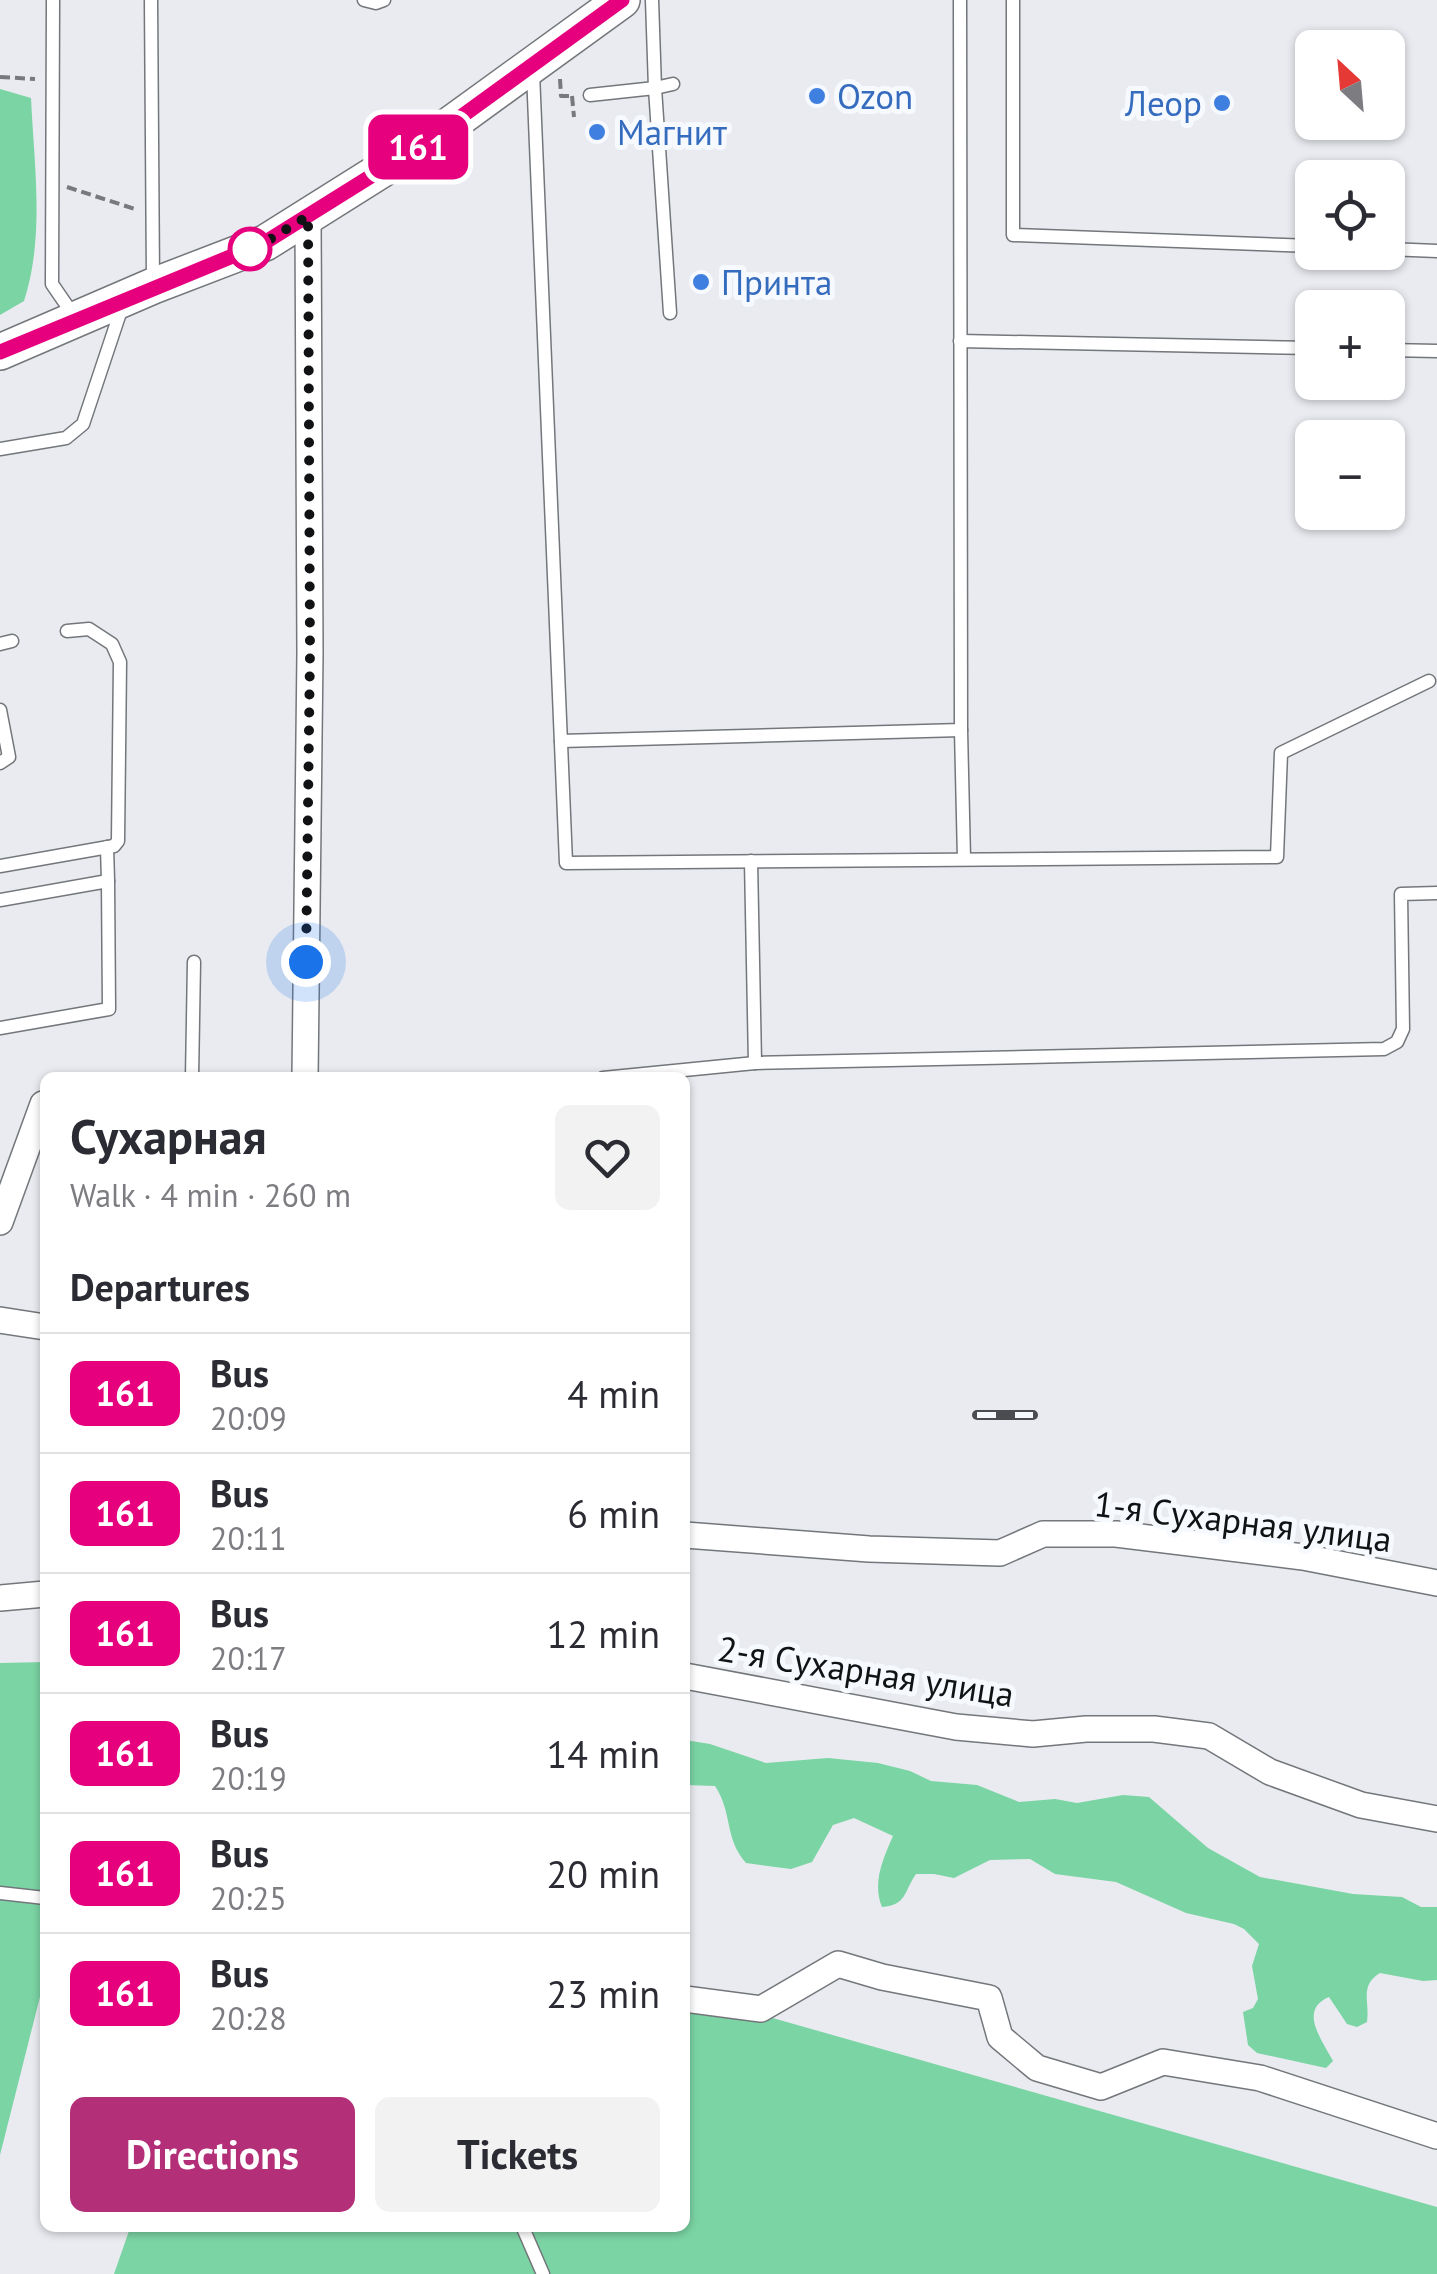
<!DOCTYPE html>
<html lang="en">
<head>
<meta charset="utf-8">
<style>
	:root { --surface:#fff; --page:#f2f2f3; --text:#2b2b33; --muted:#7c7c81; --line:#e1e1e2; --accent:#b33079 }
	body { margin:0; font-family:"PT Sans",sans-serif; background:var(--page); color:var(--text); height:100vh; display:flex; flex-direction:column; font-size:38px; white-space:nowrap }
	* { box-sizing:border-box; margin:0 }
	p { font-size:32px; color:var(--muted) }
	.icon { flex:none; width:55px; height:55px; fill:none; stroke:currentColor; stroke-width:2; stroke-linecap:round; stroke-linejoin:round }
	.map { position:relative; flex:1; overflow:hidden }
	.sheet { position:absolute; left:40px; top:1072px; width:650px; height:1160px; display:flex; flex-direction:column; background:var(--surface); border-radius:15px; box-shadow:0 2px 8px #0004 }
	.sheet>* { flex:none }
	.badge { padding:0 20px; border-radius:15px; font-size:35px; line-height:65px }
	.needle { width:65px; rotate:334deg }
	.controls { position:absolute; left:1295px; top:30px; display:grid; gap:20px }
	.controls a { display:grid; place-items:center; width:110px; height:110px; border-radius:15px; background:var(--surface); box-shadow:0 2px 8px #0004; font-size:50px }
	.you { position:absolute; width:50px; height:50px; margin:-25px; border:8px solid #fff; border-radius:50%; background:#1a73e8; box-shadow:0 0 0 15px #1a73e833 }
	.map>.badge { position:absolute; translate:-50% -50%; box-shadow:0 0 0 5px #fff }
	h2 { padding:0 30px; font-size:38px; line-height:90px }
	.round { display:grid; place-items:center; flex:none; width:105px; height:105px; border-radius:15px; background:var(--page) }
	.overview { display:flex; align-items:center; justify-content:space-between; height:170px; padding:0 30px }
	h1 { font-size:48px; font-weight:700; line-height:75px }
	.primary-button { display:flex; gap:20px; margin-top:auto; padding:20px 30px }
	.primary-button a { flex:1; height:115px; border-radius:15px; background:var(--accent); color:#fff; font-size:40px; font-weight:700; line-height:115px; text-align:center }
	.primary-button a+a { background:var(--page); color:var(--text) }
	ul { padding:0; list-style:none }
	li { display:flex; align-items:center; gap:30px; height:120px; padding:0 30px; border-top:2px solid var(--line) }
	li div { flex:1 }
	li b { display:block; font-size:38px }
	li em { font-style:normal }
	li .badge { min-width:110px; font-weight:700; text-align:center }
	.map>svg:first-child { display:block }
</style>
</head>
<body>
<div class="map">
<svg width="1437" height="2274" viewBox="0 0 1437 2274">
	<rect width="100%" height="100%" fill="#e9ebf0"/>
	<g fill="#7bd4a4">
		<path d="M0 89 31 98C34 165 45 236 24 301L0 315Z"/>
		<path d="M45 1662V1977L0 2155V1663Z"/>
		<path d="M685 1740 710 1744 766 1763 828 1758 878 1763 910 1771 931 1781 977 1785 1019 1802 1055 1799 1077 1803 1123 1795 1149 1797 1208 1848 1260 1877 1353 1894 1402 1897 1421 1907H1437V1980L1423 1981 1380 1973C1359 1986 1370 2001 1367 2022L1357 2027 1347 2024 1329 1997C1298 2010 1322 2040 1333 2061L1326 2068 1257 2053 1248 2045 1243 2012 1253 2008 1258 1999 1252 1966 1259 1944 1244 1929 1234 1924 1186 1913 1116 1882 1055 1874 1030 1859 990 1860 954 1878 934 1874H916C904 1891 907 1905 882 1907 872 1883 883 1859 893 1836L854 1818 833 1825 812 1862 791 1869 746 1863C724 1838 733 1813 715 1786L685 1785Z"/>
		<path d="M685 1993 1437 2207V2274H114L130 2228H685Z"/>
	</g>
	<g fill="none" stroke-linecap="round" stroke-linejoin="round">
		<defs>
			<g id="lane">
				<path d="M53 0 52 284 74 316"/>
				<path d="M151 0 153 282"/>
				<path d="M364 0 376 3 384 0"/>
				<path d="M652 0 655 88 673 84"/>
				<path d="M1013 0V235L1312 246"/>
				<path d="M533 73 566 863 1277 857 1281 753 1429 681"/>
				<path d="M590 95 655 88 670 313"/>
				<path d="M1388 249 1437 251"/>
				<path d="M960 341 1312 348"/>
				<path d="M1388 350 1437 351"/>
				<path d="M0 449 66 438 83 424 122 307"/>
				<path d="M0 644 12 641"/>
				<path d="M0 710 9 757 0 763"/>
				<path d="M961 730 964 859"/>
				<path d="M561 741 961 730 960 0"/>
				<path d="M107 847 108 881"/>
				<path d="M751 861 755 1063 1384 1049 1397 1042 1403 1029 1401 894 1437 893"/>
				<path d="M0 866 114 846 118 841 120 662 112 644 89 629 67 631"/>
				<path d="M0 900 108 881 109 1009 0 1028"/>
				<path d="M192 1078 194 962"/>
				<path d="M603 1078 755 1063"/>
				<path d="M0 1893 45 1898"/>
				<path d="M523 2228 543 2274"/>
			</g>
			<g id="street">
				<path d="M305 1078 310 653 308 216"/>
				<path d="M0 1222 43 1104"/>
				<path d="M0 1320 45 1327"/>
				<path d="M685 1535 869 1549 1000 1553 1043 1534H1116L1303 1557 1437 1583"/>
				<path d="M0 1598 45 1594"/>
				<path d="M685 1676 956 1727 1033 1734 1086 1729H1154L1209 1736 1270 1772 1361 1805 1437 1819"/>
				<path d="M685 1999 761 2009 838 1964 882 1977 989 1998 1000 2037 1037 2068 1101 2087 1163 2062 1260 2078 1437 2136"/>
			</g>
			<path id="secondary" d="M0 352 153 286 265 243 429 140 622 0"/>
		</defs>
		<use href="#lane" stroke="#73767a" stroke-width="15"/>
		<use href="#street" stroke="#73767a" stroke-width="28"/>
		<use href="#secondary" stroke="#73767a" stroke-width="38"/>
		<g stroke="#78797d" stroke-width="4" stroke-dasharray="10 5" stroke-linecap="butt">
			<path d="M0 77 35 79"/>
			<path d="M560 79 561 96H574"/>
			<path d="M572 96 574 117"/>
			<path d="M67 187 138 210"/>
		</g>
		<use href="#lane" stroke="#fff" stroke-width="12"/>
		<use href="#street" stroke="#fff" stroke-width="25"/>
		<use href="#secondary" stroke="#fff" stroke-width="35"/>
		<defs>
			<path id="rail" d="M977 1415H1033"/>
		</defs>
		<use href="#rail" stroke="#4b4c4f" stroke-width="10"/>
		<use href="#rail" stroke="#f6f9fe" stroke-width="6" stroke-dasharray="19" stroke-linecap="butt"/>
	</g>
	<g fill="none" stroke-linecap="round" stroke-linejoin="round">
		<defs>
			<path id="line" d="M0 352 264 243 429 140 622 0"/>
		</defs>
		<use href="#line" stroke="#fff" stroke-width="22"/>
		<use href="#line" stroke="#e6007e" stroke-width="15"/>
		<path stroke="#111214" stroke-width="10" stroke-dasharray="0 18" d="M250 249 244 251 264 243 308 216 310 652 306 962"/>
	</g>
	<g fill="#3f7fe0" stroke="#f6f9fe" stroke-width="4">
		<circle cx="817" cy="96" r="10"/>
		<circle cx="1222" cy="103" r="10"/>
		<circle cx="597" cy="132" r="10"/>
		<circle cx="701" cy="282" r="10"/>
	</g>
	<circle fill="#fff" stroke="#e6007e" stroke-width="5" cx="250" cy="249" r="20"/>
	<g text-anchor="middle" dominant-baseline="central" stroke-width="10" stroke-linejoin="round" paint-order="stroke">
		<g font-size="35" fill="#366cbe" stroke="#f6f9fe" text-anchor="start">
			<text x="837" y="96">Ozon</text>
			<text x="1202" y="103" text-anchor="end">Леор</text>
			<text x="617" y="132">Магнит</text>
			<text x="721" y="282">Принта</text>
		</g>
		<g font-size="35" fill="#111214" stroke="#f6f9fe">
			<text transform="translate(1243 1521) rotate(7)">1-я Сухарная улица</text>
			<text transform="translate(866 1671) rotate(9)">2-я Сухарная улица</text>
		</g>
	</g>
</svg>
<div class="controls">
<a><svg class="needle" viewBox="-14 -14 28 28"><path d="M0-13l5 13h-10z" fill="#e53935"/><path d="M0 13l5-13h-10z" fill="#7c7c81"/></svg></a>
<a><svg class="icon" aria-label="locate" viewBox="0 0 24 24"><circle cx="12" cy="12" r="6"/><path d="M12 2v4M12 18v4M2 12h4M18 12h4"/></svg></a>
<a>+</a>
<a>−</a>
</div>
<div class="you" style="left:306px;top:962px"></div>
<b class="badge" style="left:418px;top:147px;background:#e6007e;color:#fff">161</b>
<section class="sheet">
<div class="overview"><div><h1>Сухарная</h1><p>Walk · 4 min · 260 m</p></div><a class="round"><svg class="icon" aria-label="heart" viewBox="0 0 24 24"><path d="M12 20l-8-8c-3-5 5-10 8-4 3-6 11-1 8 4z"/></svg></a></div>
<h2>Departures</h2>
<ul>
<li><span class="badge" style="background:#e6007e;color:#fff">161</span><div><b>Bus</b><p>20:09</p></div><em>4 min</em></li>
<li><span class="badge" style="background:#e6007e;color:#fff">161</span><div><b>Bus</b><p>20:11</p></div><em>6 min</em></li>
<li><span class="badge" style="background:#e6007e;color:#fff">161</span><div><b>Bus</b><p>20:17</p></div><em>12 min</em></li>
<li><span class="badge" style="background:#e6007e;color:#fff">161</span><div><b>Bus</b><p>20:19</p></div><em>14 min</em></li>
<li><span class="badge" style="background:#e6007e;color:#fff">161</span><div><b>Bus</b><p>20:25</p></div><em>20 min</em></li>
<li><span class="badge" style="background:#e6007e;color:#fff">161</span><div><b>Bus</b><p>20:28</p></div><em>23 min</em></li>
</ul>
<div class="primary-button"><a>Directions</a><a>Tickets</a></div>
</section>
</div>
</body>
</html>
